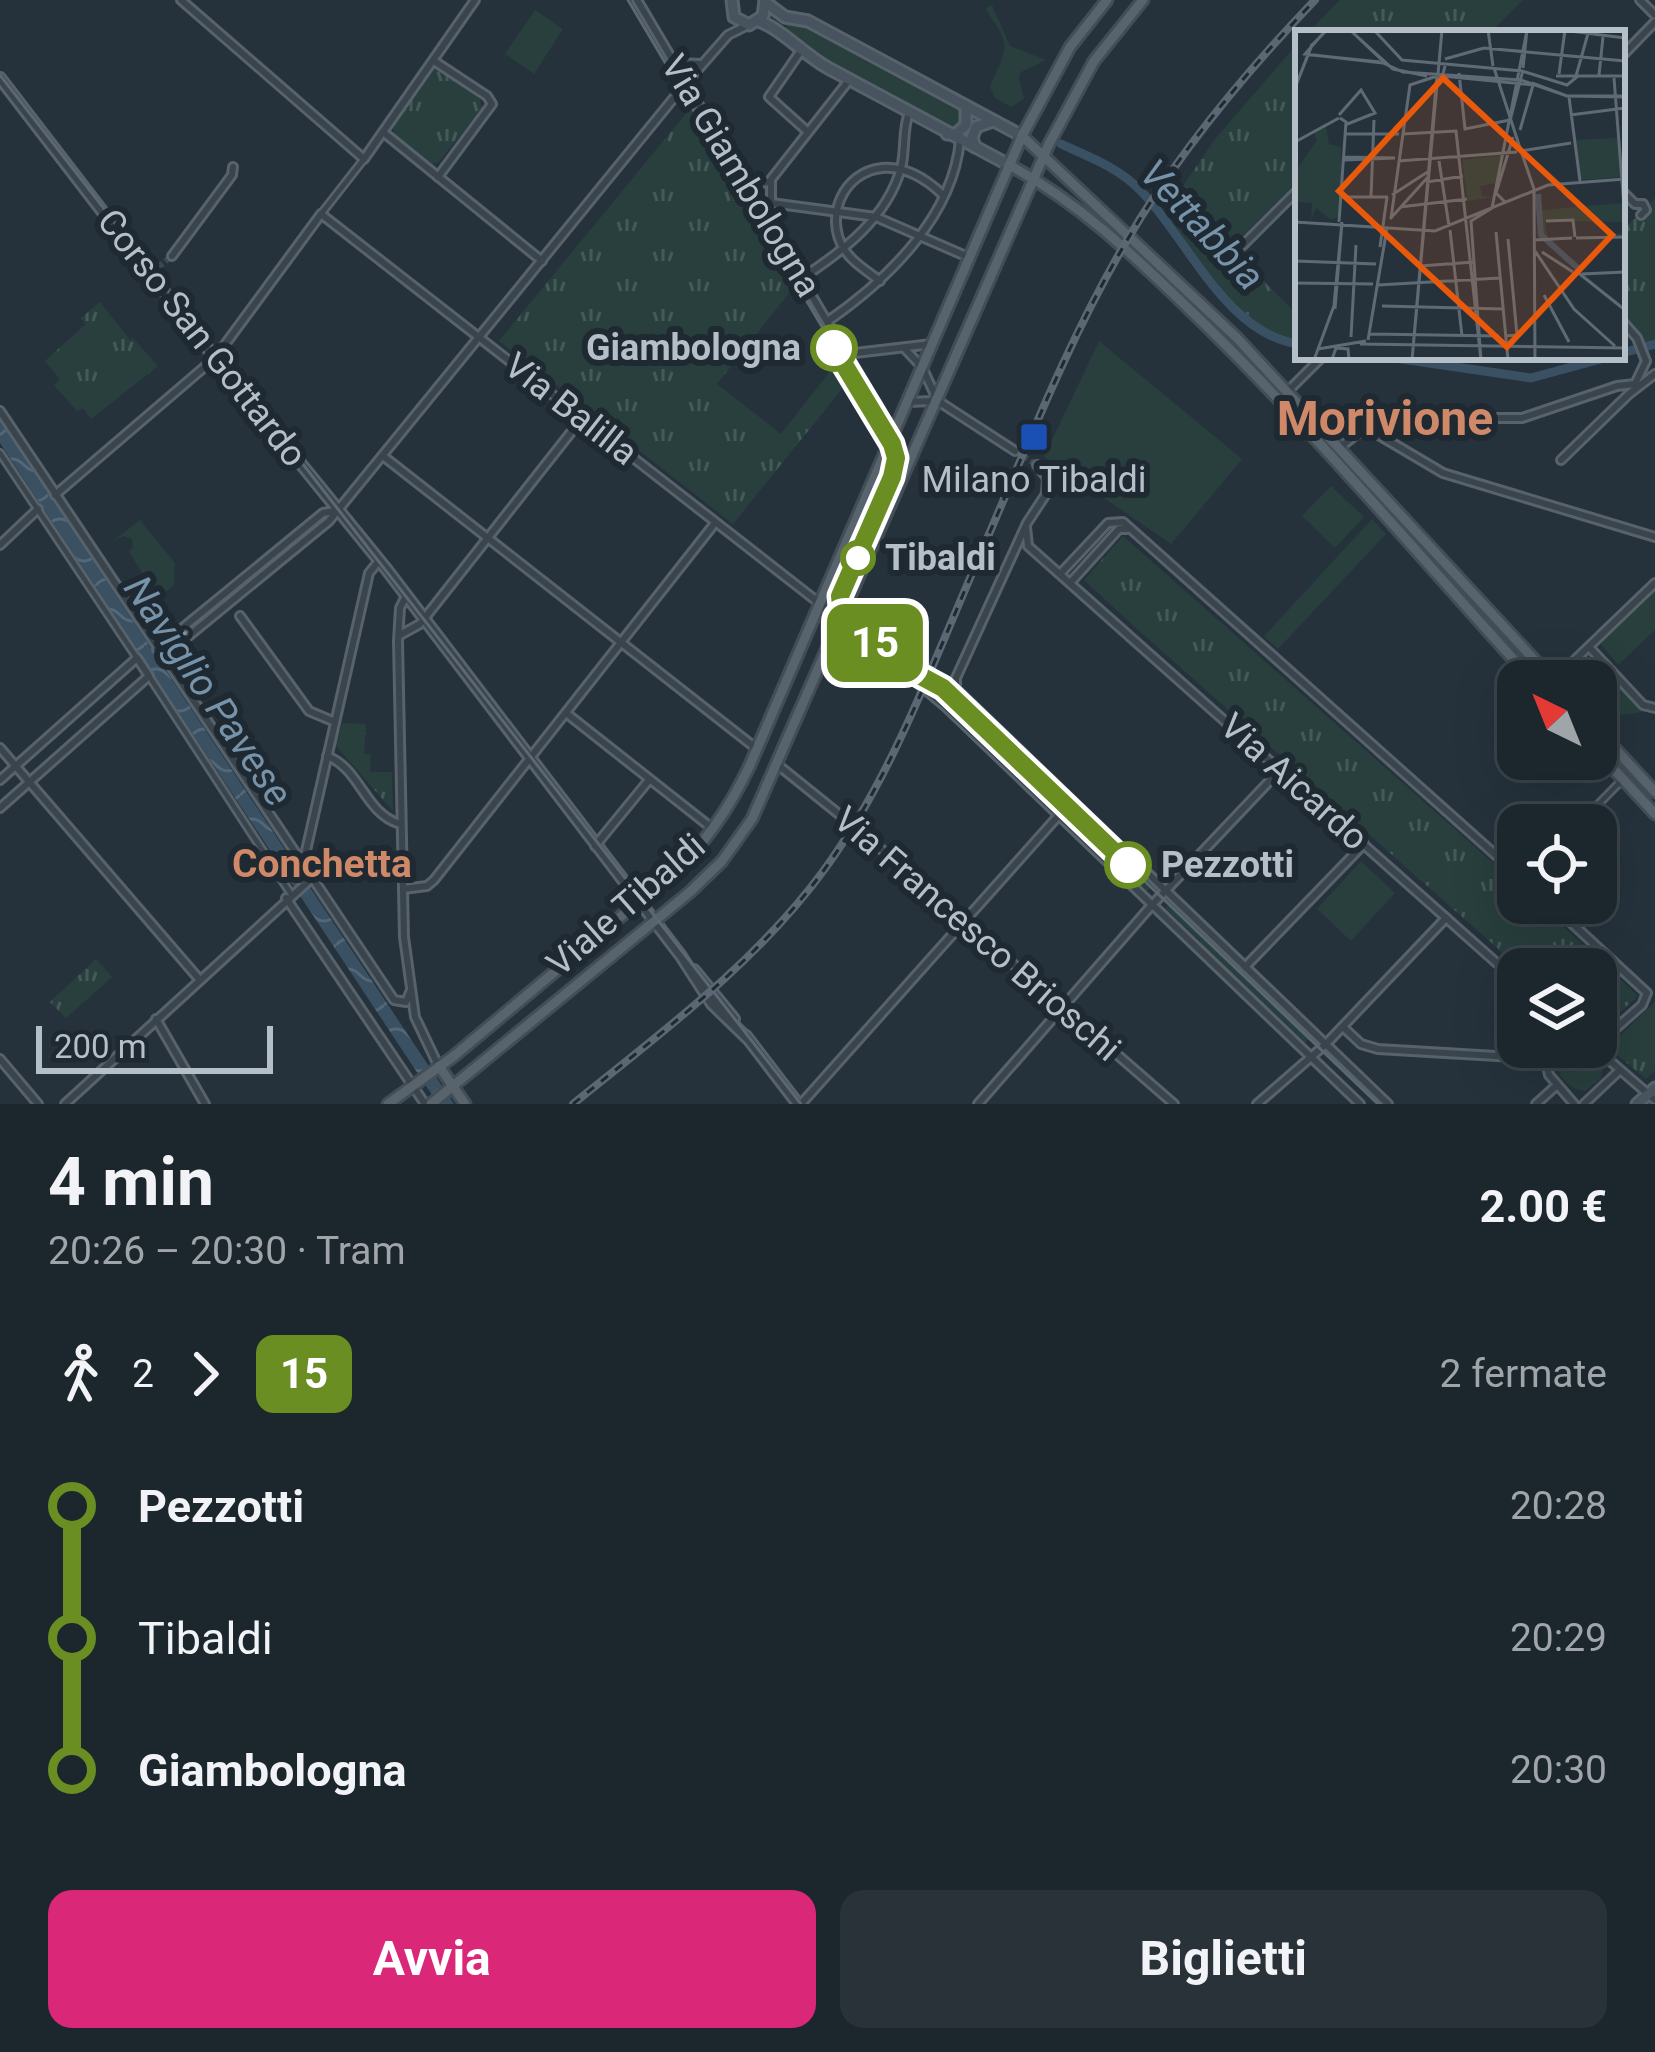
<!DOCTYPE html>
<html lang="it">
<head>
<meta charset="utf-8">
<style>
	:root { --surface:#1c262d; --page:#293239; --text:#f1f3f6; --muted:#a0a5aa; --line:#3a4349; --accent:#db2777 }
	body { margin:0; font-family:Roboto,sans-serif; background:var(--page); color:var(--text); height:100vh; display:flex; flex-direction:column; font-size:45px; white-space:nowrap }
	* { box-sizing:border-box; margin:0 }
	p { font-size:39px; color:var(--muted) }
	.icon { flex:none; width:66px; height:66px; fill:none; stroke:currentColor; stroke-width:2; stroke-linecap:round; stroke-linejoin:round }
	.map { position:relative; height:1104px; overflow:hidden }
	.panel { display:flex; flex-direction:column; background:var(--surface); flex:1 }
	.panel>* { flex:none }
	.badge { padding:0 24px; border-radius:18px; font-size:42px; line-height:78px }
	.needle { width:78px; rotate:317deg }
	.buttons { position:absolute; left:1497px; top:660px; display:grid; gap:24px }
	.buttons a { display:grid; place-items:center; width:120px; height:120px; border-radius:24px; background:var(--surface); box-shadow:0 12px 48px #0002,0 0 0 3px var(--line); font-size:60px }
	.scale { position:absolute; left:36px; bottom:30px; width:237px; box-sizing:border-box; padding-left:12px; border:6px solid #b5bfc8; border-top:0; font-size:33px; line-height:42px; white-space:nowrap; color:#b5bfc8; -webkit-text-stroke:9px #1e2932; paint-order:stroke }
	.map>.badge { position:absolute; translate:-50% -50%; box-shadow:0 0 0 6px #fff }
	.legs { display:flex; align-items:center; gap:18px; height:132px; padding:0 48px; font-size:39px }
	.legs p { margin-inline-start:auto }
	.summary { display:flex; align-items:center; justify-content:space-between; height:204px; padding:0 48px }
	h1 { font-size:66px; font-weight:700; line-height:90px }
	.action { display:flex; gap:24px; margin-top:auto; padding:24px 48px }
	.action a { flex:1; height:138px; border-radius:24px; background:var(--accent); color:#fff; font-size:48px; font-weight:700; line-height:138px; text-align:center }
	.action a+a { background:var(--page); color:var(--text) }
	ul { padding:0 48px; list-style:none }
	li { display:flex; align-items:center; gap:42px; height:132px; font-size:45px }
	li i { display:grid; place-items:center; width:18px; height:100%; margin:0 15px; background:currentColor }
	li i::after { content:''; width:30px; height:30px; margin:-15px; border:9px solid; border-radius:50%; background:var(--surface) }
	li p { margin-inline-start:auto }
	li:first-child i { background:linear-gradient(#0000 50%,currentColor 0) }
	li:last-child i { background:linear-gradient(currentColor 50%,#0000 0) }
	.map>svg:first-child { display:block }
</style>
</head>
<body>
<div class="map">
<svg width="1655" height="1104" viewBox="0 0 1655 1104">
	<defs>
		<pattern id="park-tufts" width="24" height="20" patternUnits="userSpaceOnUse" patternTransform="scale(3)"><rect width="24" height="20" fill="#283f3e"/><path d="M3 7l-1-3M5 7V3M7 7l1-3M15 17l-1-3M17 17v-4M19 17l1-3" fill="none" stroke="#455958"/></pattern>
		<pattern id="water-waves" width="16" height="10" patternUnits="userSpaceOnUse" patternTransform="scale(3)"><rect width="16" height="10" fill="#3a5063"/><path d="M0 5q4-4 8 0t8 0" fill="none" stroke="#546778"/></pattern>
	</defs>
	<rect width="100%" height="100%" fill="#25323c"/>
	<g fill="#283f3e">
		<path d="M992 5 1010 46 1046 60 1021 72 1019 78 1024 99 1011 107 995 98 990 87C995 71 1010 53 1002 36 998 25 990 19 986 8Z"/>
		<path d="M535 10 563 29 534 74 505 54Z"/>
		<path d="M788 22 815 28 963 110 966 116 959 128 954 130 804 47 784 30Z"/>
		<path d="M692 102 800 283 792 289 685 106Z"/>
		<path d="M1099 341 1242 459 1171 544 1044 457Z"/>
		<path d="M1331 486 1364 517 1335 548 1302 516Z"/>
		<path d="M1372 519 1386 534 1278 649 1264 636Z"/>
		<path d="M140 520 175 563 174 585 158 598 129 552 133 547 132 539 123 536 112 542Z"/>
		<path d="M1655 590V630L1618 665 1600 643Z"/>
		<path d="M1585 657 1590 658 1643 712 1602 718 1596 712V681L1566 680V675Z"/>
		<path d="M943 686 1152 886 1146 892 939 696Z"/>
		<path d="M1361 861 1395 893 1351 941 1317 909Z"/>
		<path d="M1171 902 1313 1035 1304 1044 1198 944 1200 941 1165 908Z"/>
		<path d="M1560 1047H1582L1603 1067 1601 1078 1585 1091C1565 1090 1548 1065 1560 1047Z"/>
	</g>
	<g fill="url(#park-tufts)">
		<path d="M1340 0H1523L1490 33H1308Z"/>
		<path d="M1298 43V181L1230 248 1298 315V340C1236 330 1197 258 1166 210L1216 138Z"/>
		<path d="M435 67 480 99 482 108 438 163 431 164 394 136 393 126Z"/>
		<path d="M688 111 792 289 717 384 781 434 835 365 846 384 733 524 499 341Z"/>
		<path d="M1655 198V339L1646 343 1622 315V231Z"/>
		<path d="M100 302 130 340 133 338 158 366 91 419 83 408 77 411 54 385 60 379 45 361 86 324 81 318Z"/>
		<path d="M1123 536 1518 885V903H1538L1638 996 1596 1034V969H1521L1136 628 1084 580Z"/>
		<path d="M342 723 366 724 364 754H371L370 772H392L393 811 336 746Z"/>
		<path d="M96 959 112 977 66 1018 50 1002Z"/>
		<path d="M1655 1002V1070L1646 1079 1608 1047Z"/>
	</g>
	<path fill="url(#water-waves)" d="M0 421 454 1104H438L0 443Z"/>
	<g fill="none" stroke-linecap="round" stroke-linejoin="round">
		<g stroke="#3a5063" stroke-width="9">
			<path d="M1061 144C1090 157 1119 168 1141 191 1188 239 1225 333 1298 344"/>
			<path d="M1622 353 1655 344"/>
			<path d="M1388 357 1531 378 1608 357"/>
		</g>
		<g stroke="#3b4751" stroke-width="6" stroke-dasharray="6 3" stroke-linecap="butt">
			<path d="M158 267 172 256"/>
			<path d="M1015 451 1037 465"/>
		</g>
		<defs>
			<g id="pedestrian">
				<path d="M321 214 364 159"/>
				<path d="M0 453 137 658"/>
				<path d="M149 676 291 894"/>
				<path d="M1580 823 1622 780"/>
			</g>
			<g id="minor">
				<path d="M181 0 364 159 475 0"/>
				<path d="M637 0 842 347 855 353 932 344"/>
				<path d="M1640 0 1655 15"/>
				<path d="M800 52 769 97 808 132"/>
				<path d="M1622 56 1655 22"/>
				<path d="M434 61 487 96 492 104 438 177"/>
				<path d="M676 63 702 64"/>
				<path d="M383 132 542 261"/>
				<path d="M748 185 769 182 850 79"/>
				<path d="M1622 191 1635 204H1643L1646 210 1641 215"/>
				<path d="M771 203 876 217 968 257"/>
				<path d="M766 214 771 203V182"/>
				<path d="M1242 246 1298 190"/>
				<path d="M172 256 232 175 233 167"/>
				<path d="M802 278C843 251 887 218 901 168 906 150 902 130 909 113"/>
				<path d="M880 281C867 271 852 262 844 249 824 217 843 172 882 168 905 166 926 179 942 194"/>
				<path d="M828 321C887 280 953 217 960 140"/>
				<path d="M1622 321 1637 338 1646 361"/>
				<path d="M905 349 922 367 936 397"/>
				<path d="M1635 384 1646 361"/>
				<path d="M1287 392 1322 357"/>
				<path d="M938 401 1015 451"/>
				<path d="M907 402 934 401"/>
				<path d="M0 411 394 1000 406 1002 411 990"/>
				<path d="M1372 431 1381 420 1388 418H1522L1617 386 1635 384"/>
				<path d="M1338 449 1359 432 1372 431 1443 473 1655 537"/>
				<path d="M383 456 757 749"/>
				<path d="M1561 460 1629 394 1655 374"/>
				<path d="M1037 465 1047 478 1046 494 1027 523 956 678V689L1388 1104"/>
				<path d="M55 495 215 358 321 214 841 620 946 707 1360 1104"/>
				<path d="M1026 527 1028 546 1518 982"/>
				<path d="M0 545 38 509"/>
				<path d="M1060 574 1108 523 1123 522 1518 875"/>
				<path d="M1070 583 1119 529H1127"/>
				<path d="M406 596 400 608 398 641 404 937 415 1017 438 1065"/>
				<path d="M240 616 309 711 335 722"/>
				<path d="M400 635 420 624 583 417"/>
				<path d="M1589 647 1643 705 1655 708"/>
				<path d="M157 649 323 513 334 511"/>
				<path d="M163 657 329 521 686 83 728 35 748 25"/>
				<path d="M1553 681 1655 583"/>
				<path d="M566 713 713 829"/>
				<path d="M0 748 199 979"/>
				<path d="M327 756C361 769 364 813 400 824"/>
				<path d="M778 765 866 836 1174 1104"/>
				<path d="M0 780 137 658 149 676 0 808"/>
				<path d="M1578 825 1580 823"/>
				<path d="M595 846 649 780"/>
				<path d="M303 864 369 573 379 561"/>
				<path d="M403 889 427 886 434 880 715 523"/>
				<path d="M286 898 425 1104"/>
				<path d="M1550 903 1647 993 1642 1005 1596 1046"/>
				<path d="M1245 967 1364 844"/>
				<path d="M156 1019 205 1104"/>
				<path d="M1343 1027 1361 1044 1378 1049 1545 1059"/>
				<path d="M1594 1047 1655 1100"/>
				<path d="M0 1059 38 1104"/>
				<path d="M1545 1059 1549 1075 1574 1104"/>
				<path d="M1545 1059 1550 1047"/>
				<path d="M65 1104 311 879"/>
				<path d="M801 1104 1059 815"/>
				<path d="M978 1104 1151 906 1280 770"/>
				<path d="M1257 1104 1326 1044 1446 918"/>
				<path d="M1536 1104 1557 1085"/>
				<path d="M1584 1104 1620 1070"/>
			</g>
			<g id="tertiary">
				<path d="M0 78 215 358 387 570 681 956 712 1004 747 1038"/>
				<path d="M694 970 734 1019"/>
				<path d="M746 1036 798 1104"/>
			</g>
			<g id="secondary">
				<path d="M732 0 734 17 749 25 763 16 765 0"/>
				<path d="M765 2 785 17 808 21 1022 136"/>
				<path d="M759 21C784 31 803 54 828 68L1009 165"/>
				<path d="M947 134H956L966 125V106"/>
				<path d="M975 147 972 138 976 127 990 122"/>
				<path d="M1637 1104 1655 1088"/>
			</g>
			<g id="primary">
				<path d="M1022 136 1237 338 1554 681"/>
				<path d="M1009 165C1077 201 1131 253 1186 306 1309 424 1419 556 1533 681"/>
				<path d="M1596 728 1655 792"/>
				<path d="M1596 750 1655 814"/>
				<path d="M439 1066 465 1104"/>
				<path d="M388 1104 454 1056 674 872C707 842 731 805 750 765L1022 136 1070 47 1107 0"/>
				<path d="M431 1104 690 892 722 861 752 819 1049 144 1094 61 1143 0"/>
			</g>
		</defs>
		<use href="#pedestrian" stroke="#57626b" stroke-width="10"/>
		<use href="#minor" stroke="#57626b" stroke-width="12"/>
		<use href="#tertiary" stroke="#57626b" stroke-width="14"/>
		<use href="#secondary" stroke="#57626b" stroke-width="15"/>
		<use href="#primary" stroke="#424d56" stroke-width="15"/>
		<use href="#pedestrian" stroke="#39444d" stroke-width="4.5"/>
		<use href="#minor" stroke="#39444d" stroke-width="6"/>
		<use href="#tertiary" stroke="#39444d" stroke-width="8"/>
		<use href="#secondary" stroke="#47535f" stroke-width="9"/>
		<use href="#primary" stroke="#57636d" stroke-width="9"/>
		<g stroke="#5b6873" stroke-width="3">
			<path d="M628 0 894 448 892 477 840 596 843 616 901 664 951 696 1378 1104"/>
			<path d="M0 75 801 1104"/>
		</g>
		<defs>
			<path id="rail" d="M573 1104C662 1032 756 963 824 870 892 777 931 667 977 562 1024 454 1066 344 1126 242 1178 153 1244 74 1315 0"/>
		</defs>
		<use href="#rail" stroke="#5b6873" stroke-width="8"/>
		<use href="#rail" stroke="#1e2932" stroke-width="3" stroke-dasharray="9" stroke-linecap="butt"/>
	</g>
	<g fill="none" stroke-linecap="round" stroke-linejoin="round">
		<defs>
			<path id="line-1" d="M834 348 892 444 896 458 892 477 840 596 842 615 906 668 943 688 1128 865"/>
		</defs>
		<use href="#line-1" stroke="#fff" stroke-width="27"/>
		<use href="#line-1" stroke="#6b8e23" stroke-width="18"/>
	</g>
	<g fill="#fff" stroke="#6b8e23" stroke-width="6">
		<circle cx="834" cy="348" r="21"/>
		<circle cx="858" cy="558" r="15"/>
		<circle cx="1128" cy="865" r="21"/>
	</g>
	<rect fill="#1a4fb4" stroke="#1e2932" stroke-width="4.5" x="1019" y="422" width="30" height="30" rx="6"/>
	<g text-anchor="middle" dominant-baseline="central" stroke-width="12" stroke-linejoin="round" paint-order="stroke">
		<g font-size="36" fill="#b5bfc8" stroke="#1e2932">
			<text transform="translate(741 176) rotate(59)">Via Giambologna</text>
			<text transform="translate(202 338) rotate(52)">Corso San Gottardo</text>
			<text transform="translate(571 409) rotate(38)">Via Balilla</text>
			<text transform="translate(1294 782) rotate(42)">Via Aicardo</text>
			<text transform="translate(626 905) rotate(-41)">Viale Tibaldi</text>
			<text transform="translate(977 934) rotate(41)">Via Francesco Brioschi</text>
		</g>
		<g font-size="36" font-weight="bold" fill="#b5bfc8" stroke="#1e2932" text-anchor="start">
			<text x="801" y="348" text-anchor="end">Giambologna</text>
			<text x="885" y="558">Tibaldi</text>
			<text x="1161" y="865">Pezzotti</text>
		</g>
		<g font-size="36" fill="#b5bfc8" stroke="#1e2932">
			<text x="1034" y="480">Milano Tibaldi</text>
		</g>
		<g font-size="39" font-style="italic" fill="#7793aa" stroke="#1e2932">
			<text transform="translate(1202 225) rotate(47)">Vettabbia</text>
			<text transform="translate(208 691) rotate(56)">Naviglio Pavese</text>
		</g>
		<g font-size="39" font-weight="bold" fill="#cf8969" stroke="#1e2932">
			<text x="322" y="864">Conchetta</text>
		</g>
		<g font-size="48" font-weight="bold" fill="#cf8969" stroke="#1e2932">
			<text x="1385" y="418">Morivione</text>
		</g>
	</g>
	<g transform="translate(1295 30)">
		<rect width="330" height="330" fill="#25323c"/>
		<path d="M31 96 34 114 46 117V186L36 190 21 178 16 191 17 173 0 172V142L22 110 19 103ZM322 108 328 147 285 150 279 110ZM208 125 201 153 185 156 187 166 198 167 173 171 167 130ZM327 173 330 206 316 207 328 202 327 192 250 191 253 208 246 204 247 180Z" fill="#283f3e"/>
		<path fill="none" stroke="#3a5063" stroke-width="6" d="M243 164 246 205 285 240"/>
		<path fill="none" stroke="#5f6a74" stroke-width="3" d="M31 0 10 24 88 33 108 42 226 50 272 66 330 67M55 0 98 39 132 46M55 0 90 33M79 0 107 30 227 41 272 55 283 46M193 0 198 36M267 0 330 8M189 18 330 31M17 25 85 32M150 29 189 18M199 38 225 118M228 38 232 0M164 43 170 99 215 90M264 44 270 0M304 45 308 7M147 46 238 55M261 46H330M281 46 294 0M319 48 330 190M237 53 272 66H330M0 58 17 15 32 0M0 58 17 14M274 67 285 151M44 85 66 60 80 83 50 95M275 85 330 78M215 91 228 40M225 100 238 55M50 104H104M107 104 161 101 186 330M0 112 44 88M225 118 239 159 240 330M226 121 276 113M49 130 100 128 49 127M103 131 222 122M144 131 154 196M132 152 168 146M97 165 134 141M47 167H93M76 167 79 90M210 172 201 163 218 107M105 177 172 169M96 188 115 55 148 44 150 36M95 189 133 147M251 191 278 190 280 207M0 192 140 201 253 155 330 149M44 192 51 92 45 88M155 200 167 306M201 202 213 330M281 208 330 207M240 210 277 208M85 217 92 167M240 221 279 279 320 316M247 222 278 242M0 231 81 234M125 236 179 232M281 241 330 280M287 244 330 242M0 253 78 254M83 255 205 248M249 265 274 312M39 275 47 192 40 279M87 276 208 279M75 304 204 306M211 306 222 305 213 209M56 307 61 215M73 310 92 198M65 314 330 318M23 319 71 311M19 330 40 273M26 330 37 329 41 318 53 319 54 330M117 330 142 45M117 330 147 0M186 330 176 191 197 178 232 0"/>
		<path fill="#e8590c" fill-opacity="0.15" stroke="#e8590c" stroke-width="6" d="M148 48 317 205 212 317 44 161Z"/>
		<rect width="330" height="330" fill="none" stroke="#b5bfc8" stroke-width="6"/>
	</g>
</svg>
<div class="buttons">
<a><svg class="needle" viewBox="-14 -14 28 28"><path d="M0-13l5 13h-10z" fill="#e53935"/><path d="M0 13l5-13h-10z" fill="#a0a5aa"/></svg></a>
<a><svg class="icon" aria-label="locate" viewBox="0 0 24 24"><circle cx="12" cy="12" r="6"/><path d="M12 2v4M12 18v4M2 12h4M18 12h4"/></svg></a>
<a><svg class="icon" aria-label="layers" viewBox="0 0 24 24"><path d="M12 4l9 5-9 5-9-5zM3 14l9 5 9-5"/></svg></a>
</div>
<div class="scale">200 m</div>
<b class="badge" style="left:875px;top:643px;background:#6b8e23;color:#fff">15</b>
</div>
<section class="panel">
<div class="summary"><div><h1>4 min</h1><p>20:26 – 20:30 · Tram</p></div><b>2.00 €</b></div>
<div class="legs"><svg class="icon" aria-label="walk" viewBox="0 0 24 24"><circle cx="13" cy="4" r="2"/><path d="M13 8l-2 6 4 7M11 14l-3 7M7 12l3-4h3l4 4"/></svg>2<svg class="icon" aria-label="forward" viewBox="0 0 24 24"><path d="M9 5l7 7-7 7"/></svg><b class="badge" style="background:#6b8e23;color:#fff">15</b><p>2 fermate</p></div>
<ul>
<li><i style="color:#6b8e23"></i><b>Pezzotti</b><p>20:28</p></li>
<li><i style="color:#6b8e23"></i><span>Tibaldi</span><p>20:29</p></li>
<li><i style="color:#6b8e23"></i><b>Giambologna</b><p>20:30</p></li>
</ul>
<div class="action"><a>Avvia</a><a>Biglietti</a></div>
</section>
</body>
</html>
